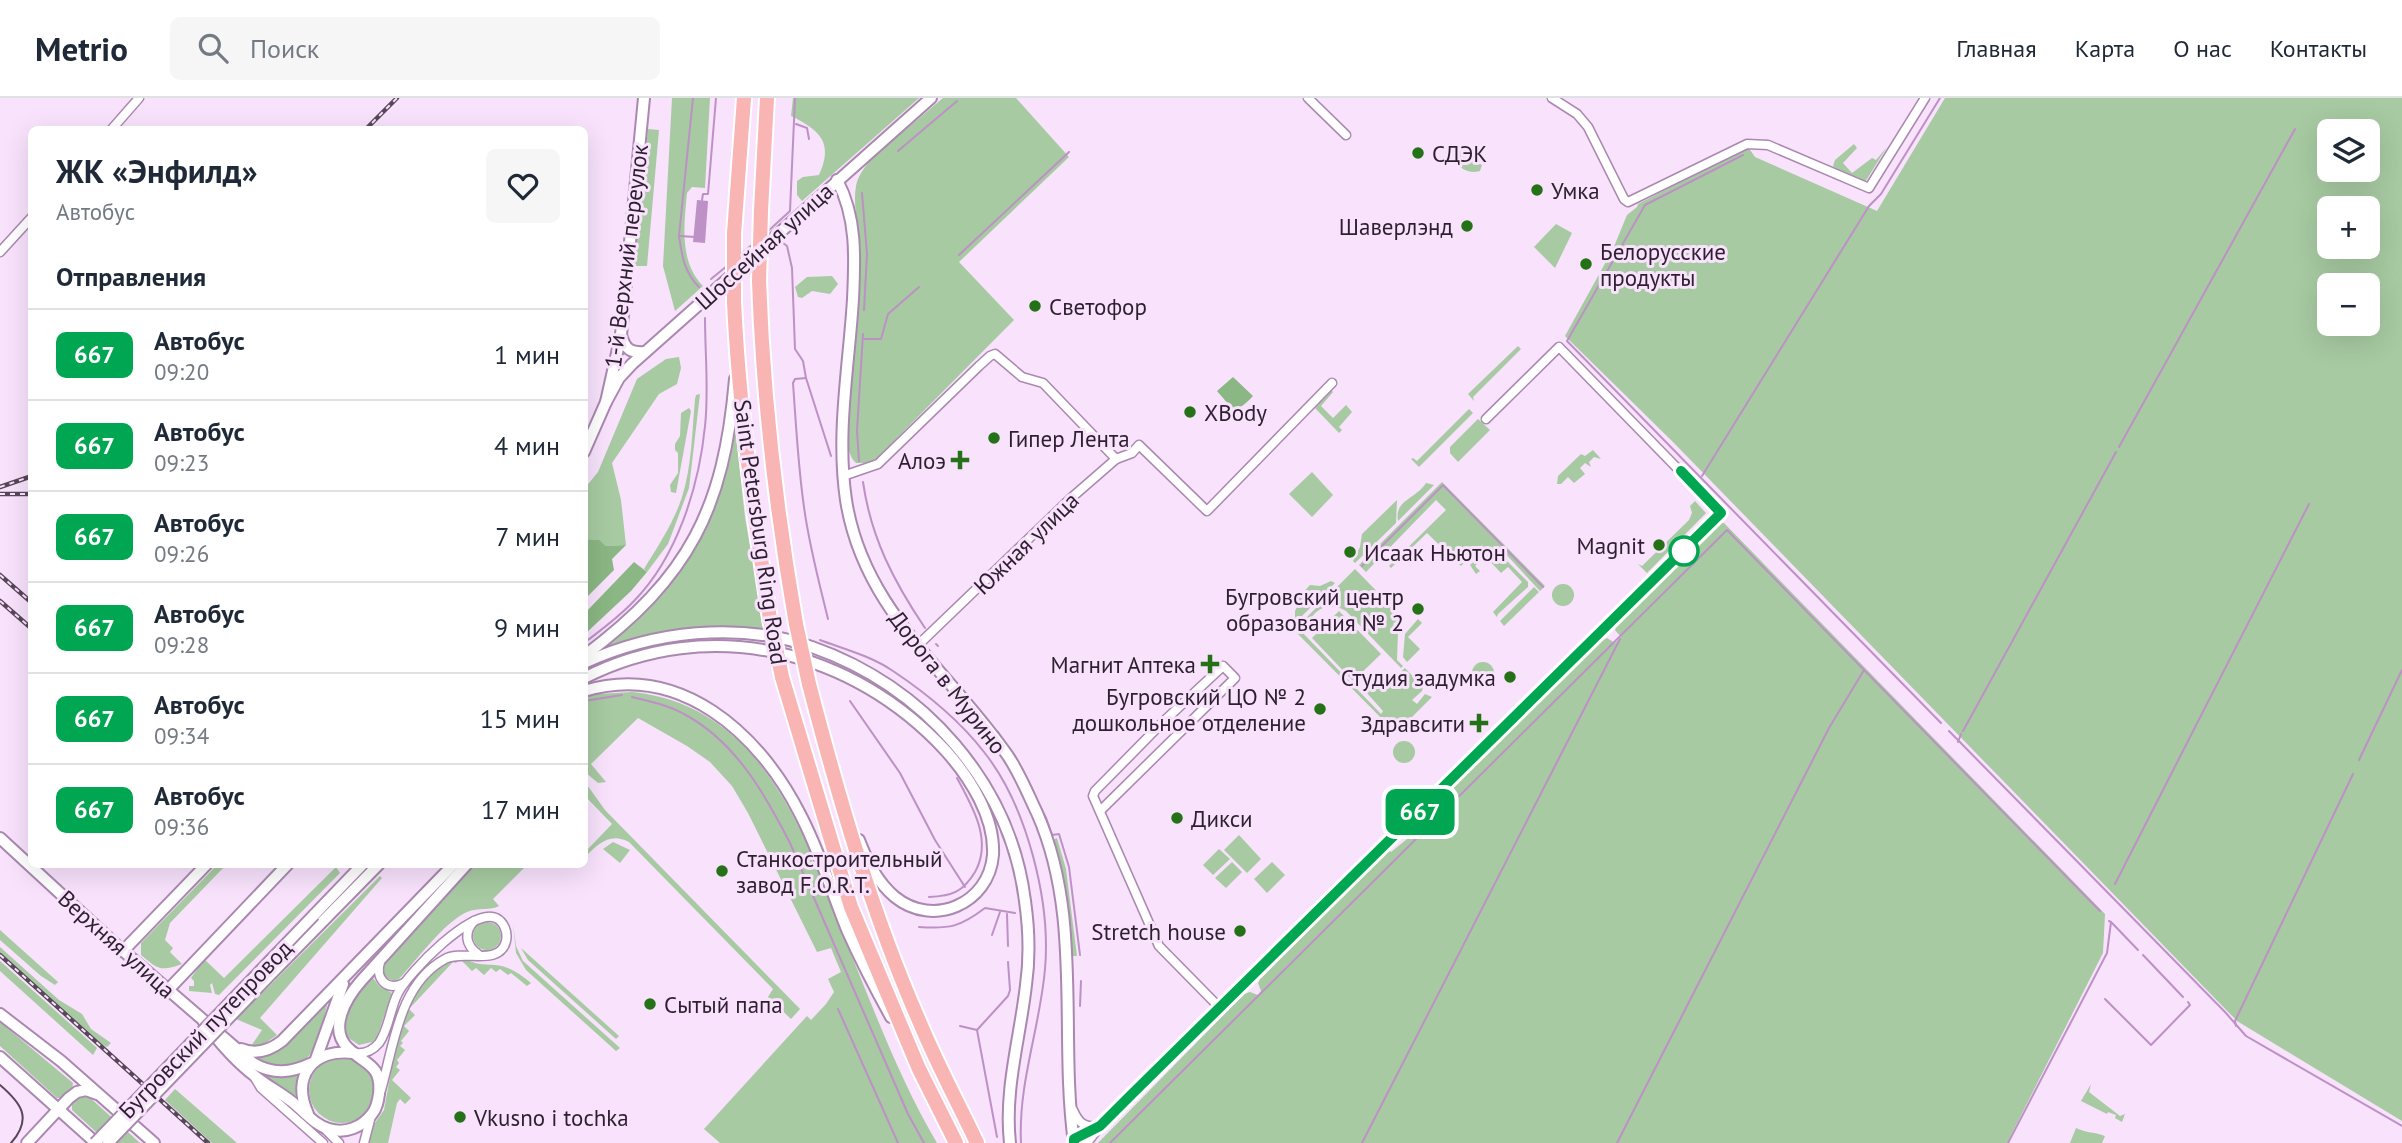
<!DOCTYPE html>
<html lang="ru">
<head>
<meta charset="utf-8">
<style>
	:root { --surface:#fff; --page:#f6f6f7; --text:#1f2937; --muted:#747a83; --line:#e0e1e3 }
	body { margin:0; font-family:"PT Sans",sans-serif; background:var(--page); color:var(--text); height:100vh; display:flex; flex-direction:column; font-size:26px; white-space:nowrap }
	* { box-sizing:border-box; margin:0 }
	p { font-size:23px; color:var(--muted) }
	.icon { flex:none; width:38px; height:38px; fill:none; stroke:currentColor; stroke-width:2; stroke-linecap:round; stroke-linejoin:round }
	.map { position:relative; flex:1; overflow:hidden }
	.details { position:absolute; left:28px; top:28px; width:560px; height:742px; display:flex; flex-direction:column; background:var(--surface); border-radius:10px; box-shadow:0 7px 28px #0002 }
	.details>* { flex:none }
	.badge { padding:0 14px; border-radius:10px; font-size:24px; line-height:46px }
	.controls { position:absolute; left:2317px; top:21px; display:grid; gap:14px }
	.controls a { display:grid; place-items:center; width:63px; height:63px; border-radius:10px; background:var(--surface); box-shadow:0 7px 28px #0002; font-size:35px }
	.map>.badge { position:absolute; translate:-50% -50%; box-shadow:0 0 0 4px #fff }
	h2 { padding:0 28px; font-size:26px; line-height:63px }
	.round { display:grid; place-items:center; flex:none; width:74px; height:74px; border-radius:10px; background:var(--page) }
	.overview { display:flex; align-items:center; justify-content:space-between; height:119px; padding:0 28px }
	h1 { font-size:33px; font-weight:800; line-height:52px }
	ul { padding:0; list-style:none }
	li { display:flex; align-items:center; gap:21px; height:91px; padding:0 28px; border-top:2px solid var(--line) }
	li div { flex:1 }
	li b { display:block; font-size:26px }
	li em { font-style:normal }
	li .badge { min-width:77px; font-weight:700; text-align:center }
	header { display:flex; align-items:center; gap:42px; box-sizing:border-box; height:98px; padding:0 35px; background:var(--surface); border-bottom:2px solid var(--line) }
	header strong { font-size:33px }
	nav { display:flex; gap:38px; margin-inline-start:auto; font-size:24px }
	.search { width:490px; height:63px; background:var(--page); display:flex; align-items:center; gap:18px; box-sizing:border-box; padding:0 24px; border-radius:10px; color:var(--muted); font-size:26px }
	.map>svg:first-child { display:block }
</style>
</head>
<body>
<header>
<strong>Metrio</strong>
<div class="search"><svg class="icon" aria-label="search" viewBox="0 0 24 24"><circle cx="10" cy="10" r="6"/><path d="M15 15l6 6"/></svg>Поиск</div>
<nav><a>Главная</a><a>Карта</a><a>О нас</a><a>Контакты</a></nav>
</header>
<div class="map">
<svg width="2402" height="1045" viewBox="0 0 2402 1045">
	<rect width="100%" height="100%" fill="#f8e2fc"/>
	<g fill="#a7caa2" fill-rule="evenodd">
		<path d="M672 0H710L705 90 692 89 687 95C684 126 679 164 703 188L675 213 663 168Z"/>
		<path d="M793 0H919L802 103 797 97V83L803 79 819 77C834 45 820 32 791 18Z"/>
		<path d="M943 0H1016L1069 59 959 164 1014 222 872 365H856C840 352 849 296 851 276 854 236 860 198 861 158 861 135 852 111 856 88 858 77 865 69 872 60Z"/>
		<path d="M1945 0H2402V1023L2237 923 1674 345 1565 238 1613 151 1627 117 1637 109 1638 106 1748 49 1755 59 1877 113ZM2329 33H2368V72H2329ZM2329 110H2368V149H2329ZM2329 187H2368V226H2329Z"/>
		<path d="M648 31 659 32 647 168H634Z"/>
		<path d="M1455 46 1467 52 1464 59 1482 67 1480 73C1464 77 1461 67 1448 61Z"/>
		<path d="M1854 46 1857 50 1843 65 1852 75 1872 60 1876 62 1887 49 1865 84 1837 72 1833 68 1835 62Z"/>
		<path d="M1556 126 1572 135 1555 170 1534 149Z"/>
		<path d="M832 178 838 186 830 196 812 193 802 200 798 199 795 189 807 179Z"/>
		<path d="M1518 248 1521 251 1473 299 1474 303 1468 296Z"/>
		<path d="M679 259 681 270 677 286 659 296 612 365 621 402 626 447 606 448 598 442 585 441V390L598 374 637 281 666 261Z"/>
		<path d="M1331 292 1333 294 1321 308 1333 320 1346 307 1352 314 1339 329 1342 332 1339 335 1315 310Z"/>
		<path d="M700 296 689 390 668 446 647 474 644 471C658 448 674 424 682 399 692 368 692 333 695 301L696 297Z"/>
		<path d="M689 310 691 313 676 395 671 394 670 387 678 375V355L675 352V346L680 338 681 315Z"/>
		<path d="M1469 311 1473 315 1419 369 1411 361 1413 360 1417 363Z"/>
		<path d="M1478 321 1490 332 1458 364 1450 355V349Z"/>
		<path d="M735 329 745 419 765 534 686 532 657 535 604 552 602 550 638 518 712 412 729 366Z"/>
		<path d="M1593 352 1601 361 1594 359 1589 364 1591 369 1585 365 1580 370 1585 376 1574 385 1568 379 1561 386H1557L1558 378 1581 356 1585 358Z"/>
		<path d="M1312 374 1333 397 1312 419 1289 396Z"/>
		<path d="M1442 384 1545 488 1540 493 1503 453 1481 450 1483 446 1461 468 1427 435 1391 470 1389 468 1446 412 1436 402 1366 474 1359 467Z"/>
		<path d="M1426 385 1434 387 1398 423C1394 402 1416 401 1426 385Z"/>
		<path d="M1397 402 1396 425 1355 465 1353 463 1360 449 1362 436Z"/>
		<path d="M1695 403 1706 415 1647 475 1638 466 1642 468 1689 422 1692 415 1690 408Z"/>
		<path d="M1721 425H1724L2105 816 2103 855 2007 1045H1098L1244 896 1250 894 1258 897 1261 893 1258 885 1260 881 1389 752 1391 754 1412 737 1414 738 1434 717 1431 714 1442 699 1600 543 1607 540 1615 545 1621 539 1615 532 1616 527 1714 428Z"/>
		<path d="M1483 455 1501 457 1528 484V489L1498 516 1497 519 1493 514 1522 484 1508 469 1501 475 1485 458 1475 468 1480 473 1476 476 1470 467Z"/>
		<path d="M1355 471 1401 518 1393 526 1398 534 1397 562 1403 568 1401 570 1346 513C1328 502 1309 512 1307 534L1301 529 1299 531 1381 616 1383 613 1366 594 1387 575 1394 580 1405 570 1423 589 1422 593 1412 602 1417 606 1425 596 1432 599 1396 635 1294 532Z"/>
		<path d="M1331 483 1335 485 1295 525V513L1299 505V499L1310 487 1320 488Z"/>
		<circle cx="1563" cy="497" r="11"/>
		<path d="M1534 489 1539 494 1504 528 1500 523Z"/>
		<path d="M1339 513 1381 556 1353 583 1312 540Z"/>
		<path d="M1418 521 1422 525 1408 539 1420 551 1407 564 1403 559 1405 536Z"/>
		<circle cx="1483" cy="575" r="11"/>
		<path d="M632 594C768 608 808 747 851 856 877 920 902 986 937 1045H720L704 1031 807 918 811 922 826 906 834 894 828 881 841 874 831 850 817 854 748 715 732 688 710 664 687 648 638 620 591 666 606 684 598 685 585 674 584 600 597 596Z"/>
		<circle cx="1404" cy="654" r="11"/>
		<path d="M585 684 605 712 800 911 791 921 768 899 773 891 629 744C610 734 598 746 585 759V748L588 751 612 726 585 698Z"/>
		<path d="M1239 737 1261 761 1247 775 1224 752Z"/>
		<path d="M1057 740 1066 771 1077 858H1071L1062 778 1053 742Z"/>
		<path d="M613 744 630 752 620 765 603 751Z"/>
		<path d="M1219 751 1230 761 1213 777 1203 767Z"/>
		<path d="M1232 764 1242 774 1226 790 1215 780Z"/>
		<path d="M1272 764 1285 777 1267 795 1254 781Z"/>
		<path d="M217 767H226L170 825 165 842 173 850 170 854 182 866C160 874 158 871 141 857V845Z"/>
		<path d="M474 767H527L493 801 499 808C491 813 478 809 467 814 443 825 417 862 399 881L394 883 386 880 383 874 384 868Z"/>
		<path d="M336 769 340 775 219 897 215 896 212 885 210 887 212 895 189 893V888H194V883L191 880 204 861 224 880Z"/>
		<path d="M380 778 382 780 260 920 277 937 264 946 251 948 262 932 236 921Z"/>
		<circle cx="487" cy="838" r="14"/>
		<path d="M513 826 516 848 523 863 620 950 616 953 526 872 516 855Z"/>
		<path d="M0 832 58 884 55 887 41 878 0 842Z"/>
		<path d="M0 849 59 902 82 916 91 931 111 945 107 949 103 947 0 854Z"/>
		<path d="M521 850 619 938 616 941 528 862Z"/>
		<path d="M462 859C475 867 481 866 495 867 509 868 520 876 531 885L527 888 511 875 508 877 500 871 496 874 491 870 484 877 476 870 472 873 460 861 456 865 453 864 409 911 415 917 404 928 409 933 401 943 403 945 400 948 405 952 397 962 399 965 396 969 400 972 392 982 411 1000 405 1006 400 1001 397 1005 388 1045H367L370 1032 384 1012 397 940 413 896 445 862Z"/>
		<path d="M0 863 97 950 93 957 0 873Z"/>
		<path d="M371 877 379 888 392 895 377 939 372 944 359 947 347 939C337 916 358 894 371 877Z"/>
		<path d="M324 905 327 907C321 932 317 969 284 969 270 969 265 968 254 959L278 952Z"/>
		<path d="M0 924 73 985 72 992 63 1000H57L0 948Z"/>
		<circle cx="342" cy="992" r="33"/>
		<path d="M260 972 299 973 295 1000 258 976Z"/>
		<path d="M2091 986 2089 994 2120 1018 2125 1016 2122 1024 2115 1020 2116 1017 2108 1014 2107 1016 2081 1003Z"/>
		<path d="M175 991 237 1045H212L165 1002Z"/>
		<path d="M87 997 140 1045H108L72 1012V1006L80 998Z"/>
		<path d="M2076 1030C2086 1035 2095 1034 2105 1038L2102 1045H2070Z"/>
	</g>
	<g fill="#8ab783">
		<path d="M1233 279 1253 298C1234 318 1233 311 1217 293Z"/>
		<path d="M585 441 599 442 606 448 626 447 612 461 614 472 585 501Z"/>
		<path d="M634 464 647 474 631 493 585 536V515Z"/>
	</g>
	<path fill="#bd91c5" d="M697 102 708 103 705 145 693 144Z"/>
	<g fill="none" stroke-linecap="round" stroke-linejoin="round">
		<g stroke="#bd91c5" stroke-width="2">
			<path d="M693 0 679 138C682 158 684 174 699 189"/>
			<path d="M796 26 807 30 809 41"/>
			<path d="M898 53 957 3"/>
			<path d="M1743 57 1645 107 1567 243 1941 625"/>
			<path d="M862 95 867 156 864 212"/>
			<path d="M702 102 703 96H708L716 0"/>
			<path d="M766 135 790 113 795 0"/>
			<path d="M680 138 695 139"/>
			<path d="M783 145 787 148 792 170 795 251 803 263 806 280 831 358"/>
			<path d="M742 155 753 146"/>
			<path d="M959 157 1069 54"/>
			<path d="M711 181 727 168"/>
			<path d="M863 241H881L888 216 919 189"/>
			<path d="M806 280 795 281 793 285C796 326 798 368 804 409 809 447 819 484 828 521"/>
			<path d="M2119 349 2295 31"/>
			<path d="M859 363 857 332 863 236"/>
			<path d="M1702 378 1869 108 1881 96 1940 0"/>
			<path d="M863 384C871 440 894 484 925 530"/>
			<path d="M1362 468 1443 387 1543 489"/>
			<path d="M820 542C844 551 871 558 893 573 926 595 960 623 984 654 1027 708 1051 804 1045 871 1040 930 1018 985 1021 1045"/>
			<path d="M584 545C601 532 619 519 634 503 677 459 699 389 705 328 709 293 705 256 705 220"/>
			<path d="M936 546 938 548"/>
			<path d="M632 599C649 603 668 607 684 616 735 643 765 696 790 745L908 1016 924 1045"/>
			<path d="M584 603 622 597"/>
			<path d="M850 603 900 675 935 742 965 789"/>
			<path d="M1949 633 2225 914 2246 938 2402 1028"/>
			<path d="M1963 633 2116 354"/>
			<path d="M998 634 1009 651"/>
			<path d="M1958 644 1961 636"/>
			<path d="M2359 662 2402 572"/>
			<path d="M1035 699 1046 720 1052 737 1059 736 1069 769 1080 857"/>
			<path d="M2115 786 2309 406"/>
			<path d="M929 799C952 798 963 794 975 774 993 742 972 708 957 680"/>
			<path d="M1007 816 1008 848"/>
			<path d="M2112 825 2138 852"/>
			<path d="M919 829C950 831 960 829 985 810L1015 815"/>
			<path d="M992 837 1000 814"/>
			<path d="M2143 857 2183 899"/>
			<path d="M2105 901 2151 947 2190 907 2188 904"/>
			<path d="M1080 908 1081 883"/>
			<path d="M838 911 898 1045"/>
			<path d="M960 928 977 932 1008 898 1010 892 1008 864"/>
			<path d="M2236 928 2235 923 2353 676"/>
			<path d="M977 932 997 1039"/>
			<path d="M1110 1045 1727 432 2100 813"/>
			<path d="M1362 1045 1620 541"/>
			<path d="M1617 1045 1829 630 1864 572"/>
			<path d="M2008 1045 2107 855 2111 824 2109 823"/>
		</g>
		<defs>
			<g id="street">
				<path d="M1308 0 1346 37"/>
				<path d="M1552 0 1577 16 1588 29 1624 101 1628 104 1747 46 1768 47 1869 90 1925 0"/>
				<path d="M111 32 139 0"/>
				<path d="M0 154 32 119"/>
				<path d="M843 378 878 366 979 268 990 258 995 256 1022 279 1043 285 1116 361"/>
				<path d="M916 549 1070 401 1116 361 1132 355 1139 347 1207 413 1332 285"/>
				<path d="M1100 713 1235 580 1223 568 1163 624 1095 693 1093 698 1159 848 1220 910"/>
				<path d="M474 823C464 834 465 847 478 856"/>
				<path d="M380 864C375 881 387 894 404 885"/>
				<path d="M356 955C365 956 373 952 379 945 389 931 390 910 398 895 408 875 472 809 496 820 504 824 508 834 506 843 500 869 463 851 445 861 399 886 394 947 381 992"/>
				<path d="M255 980 261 990 323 1045"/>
				<path d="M1073 1012C1079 1026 1085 1030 1100 1028"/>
				<path d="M325 1031 339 1045"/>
				<path d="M1074 1041 1096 1030"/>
				<path d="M364 1045 371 1018"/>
				<path d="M1087 1045 1100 1028 1471 664 1721 415 1559 249 1486 321"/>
			</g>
			<g id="secondary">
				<path d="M837 82C857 119 855 160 853 201 849 268 836 335 846 402 863 512 949 573 1008 658 1020 676 1028 696 1037 715 1083 818 1059 936 1074 1045"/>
				<path d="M621 237C625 251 630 255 645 254"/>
				<path d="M606 304 619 280 632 266 931 0"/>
				<path d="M584 354 606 304 621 237 644 0"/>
				<path d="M584 558C690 479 724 410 735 281"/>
				<path d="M584 565C653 533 739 523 812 549 923 588 1010 684 1025 803 1029 831 1030 859 1026 887 1020 940 1004 992 1010 1045"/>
				<path d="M584 580C710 516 853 552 946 653 970 680 995 719 993 757 989 806 933 830 895 799 877 784 867 763 859 742"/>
				<path d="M584 593C680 564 759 635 800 716 820 754 832 795 848 834 861 863 876 892 891 919"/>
				<path d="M0 740 114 845 253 965C273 977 291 975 312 965"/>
				<path d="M314 817 363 766"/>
				<path d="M123 853 207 766"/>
				<path d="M272 875 379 766"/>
				<path d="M168 892 288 766"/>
				<path d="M0 916 61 963 154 1045"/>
				<path d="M204 924C219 944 235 963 255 978 266 987 279 994 291 1003 303 1012 314 1027 329 1031 346 1036 362 1029 372 1016 377 1010 378 1003 379 996 382 966 365 967 348 950 328 931 346 900 361 883L467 766"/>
				<path d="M241 951C256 957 269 953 282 943L454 766"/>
				<path d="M0 959 96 1045"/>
				<path d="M316 961 343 886"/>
				<path d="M308 1016C291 978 313 950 354 955"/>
				<path d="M27 1045 69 1000 77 994 86 992 97 996"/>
			</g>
			<g id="highway">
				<path d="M761 113 767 0"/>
				<path d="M734 136 744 0"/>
				<path d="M759 183C763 299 776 412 796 526"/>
				<path d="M734 204C739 310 754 416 770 521"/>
				<path d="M782 579 851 809 919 971 956 1045"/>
				<path d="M809 586C839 701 872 816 920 925 937 966 958 1005 977 1045"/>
			</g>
		</defs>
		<use href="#street" stroke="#aa88b0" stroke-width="11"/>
		<use href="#secondary" stroke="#aa88b0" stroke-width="14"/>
		<use href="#highway" stroke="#fff" stroke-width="18"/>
		<use href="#street" stroke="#fff" stroke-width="8"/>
		<use href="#secondary" stroke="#fff" stroke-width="10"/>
		<use href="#highway" stroke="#f9b5b3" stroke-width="14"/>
		<path stroke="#574759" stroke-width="2" d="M0 987C21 1005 33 1020 11 1045"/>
		<defs>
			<g id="rail">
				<path d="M365 32 397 0"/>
				<path d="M0 389 32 378"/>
				<path d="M0 396H32"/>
				<path d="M0 477 32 505"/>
				<path d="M0 503 32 531"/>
				<path d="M0 857 208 1045"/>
			</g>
		</defs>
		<use href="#rail" stroke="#574759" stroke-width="4.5"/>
		<use href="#rail" stroke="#f8e2fc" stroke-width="2" stroke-dasharray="5" stroke-linecap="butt"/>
		<defs>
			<g id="secondary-bridge">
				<path d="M95 1045 314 817"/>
				<path d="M108 1045 272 875"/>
			</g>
			<g id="highway-bridge">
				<path d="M734 136V204"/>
				<path d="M759 183 761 113"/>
				<path d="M770 521 782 579"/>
				<path d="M796 526 809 586"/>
			</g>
		</defs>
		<use href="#secondary-bridge" stroke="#aa88b0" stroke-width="14" stroke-linecap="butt"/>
		<use href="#highway-bridge" stroke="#fff" stroke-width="18" stroke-linecap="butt"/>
		<use href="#secondary-bridge" stroke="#fff" stroke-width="10"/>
		<use href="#highway-bridge" stroke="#f9b5b3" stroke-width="14"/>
	</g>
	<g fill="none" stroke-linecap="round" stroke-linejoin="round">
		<defs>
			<path id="line" d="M1074 1045V1041L1100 1028 1131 997 1721 415 1681 373"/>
		</defs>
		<use href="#line" stroke="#fff" stroke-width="16"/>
		<use href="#line" stroke="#00a651" stroke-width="10"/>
	</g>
	<g fill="#247117" stroke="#f8e2fc" stroke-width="2.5">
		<circle cx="1418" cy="55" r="7"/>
		<circle cx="1537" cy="92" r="7"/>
		<circle cx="1467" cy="128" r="7"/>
		<circle cx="1586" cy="166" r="7"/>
		<circle cx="1035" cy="208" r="7"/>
		<circle cx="1190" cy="314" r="7"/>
		<circle cx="994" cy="340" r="7"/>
		<path d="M956.5 351.5h7v7h7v7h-7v7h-7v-7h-7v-7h7z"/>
		<circle cx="1659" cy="447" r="7"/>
		<circle cx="1350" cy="454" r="7"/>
		<circle cx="1418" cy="511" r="7"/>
		<path d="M1206.5 555.5h7v7h7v7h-7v7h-7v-7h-7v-7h7z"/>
		<circle cx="1510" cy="579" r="7"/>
		<circle cx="1320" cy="611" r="7"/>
		<path d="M1475.5 614.5h7v7h7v7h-7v7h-7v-7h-7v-7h7z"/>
		<circle cx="1177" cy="720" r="7"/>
		<circle cx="722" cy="773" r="7"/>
		<circle cx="1240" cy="833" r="7"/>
		<circle cx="650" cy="906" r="7"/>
		<circle cx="460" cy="1019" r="7"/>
	</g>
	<circle fill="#fff" stroke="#00a651" stroke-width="3.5" cx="1684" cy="453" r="14"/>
	<g text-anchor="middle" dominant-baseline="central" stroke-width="6" stroke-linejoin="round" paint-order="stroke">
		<g font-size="23" fill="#2d1f2f" stroke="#f8e2fc" text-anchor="start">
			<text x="1432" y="55">СДЭК</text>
			<text x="1551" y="92">Умка</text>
			<text x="1453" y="128" text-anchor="end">Шаверлэнд</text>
			<text x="1600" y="153">Белорусские<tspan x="1600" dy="26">продукты</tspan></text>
			<text x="1049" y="208">Светофор</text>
			<text x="1204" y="314">XBody</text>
			<text x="1008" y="340">Гипер Лента</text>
			<text x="946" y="362" text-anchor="end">Алоэ</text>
			<text x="1645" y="447" text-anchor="end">Magnit</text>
			<text x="1364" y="454">Исаак Ньютон</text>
			<text x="1404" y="498" text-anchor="end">Бугровский центр<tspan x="1404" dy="26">образования № 2</tspan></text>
			<text x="1196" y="566" text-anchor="end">Магнит Аптека</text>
			<text x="1496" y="579" text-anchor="end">Студия задумка</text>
			<text x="1306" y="598" text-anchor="end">Бугровский ЦО № 2<tspan x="1306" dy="26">дошкольное отделение</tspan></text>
			<text x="1465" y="625" text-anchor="end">Здравсити</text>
			<text x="1191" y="720">Дикси</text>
			<text x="736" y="760">Станкостроительный<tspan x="736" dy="26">завод F.O.R.T.</tspan></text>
			<text x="1226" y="833" text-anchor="end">Stretch house</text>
			<text x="664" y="906">Сытый папа</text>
			<text x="474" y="1019">Vkusno i tochka</text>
		</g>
		<g font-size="23" fill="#2d1f2f" stroke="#f8e2fc">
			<text transform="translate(764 148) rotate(-42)">Шоссейная улица</text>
			<text transform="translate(626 158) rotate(-83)">1-й Верхний переулок</text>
			<text transform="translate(761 434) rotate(82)">Saint Petersburg Ring Road</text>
			<text transform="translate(1026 445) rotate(-44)">Южная улица</text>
			<text transform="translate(948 584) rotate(52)">Дорога в Мурино</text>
			<text transform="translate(117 846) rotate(42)">Верхняя улица</text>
			<text transform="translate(205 931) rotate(-46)">Бугровский путепровод</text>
		</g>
	</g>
</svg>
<div class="controls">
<a><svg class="icon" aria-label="layers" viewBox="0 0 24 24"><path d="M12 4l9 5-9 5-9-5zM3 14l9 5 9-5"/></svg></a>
<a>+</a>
<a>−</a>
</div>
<b class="badge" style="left:1420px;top:714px;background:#00a651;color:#fff">667</b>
<section class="details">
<div class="overview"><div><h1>ЖК «Энфилд»</h1><p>Автобус</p></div><a class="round"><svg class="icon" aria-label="heart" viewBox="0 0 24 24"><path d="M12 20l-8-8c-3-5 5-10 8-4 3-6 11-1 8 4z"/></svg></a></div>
<h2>Отправления</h2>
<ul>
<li><span class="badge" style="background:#00a651;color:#fff">667</span><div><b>Автобус</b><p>09:20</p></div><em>1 мин</em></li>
<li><span class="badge" style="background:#00a651;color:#fff">667</span><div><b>Автобус</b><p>09:23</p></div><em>4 мин</em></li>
<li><span class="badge" style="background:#00a651;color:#fff">667</span><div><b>Автобус</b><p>09:26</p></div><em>7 мин</em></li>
<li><span class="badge" style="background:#00a651;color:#fff">667</span><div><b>Автобус</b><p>09:28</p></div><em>9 мин</em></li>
<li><span class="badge" style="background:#00a651;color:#fff">667</span><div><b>Автобус</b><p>09:34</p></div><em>15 мин</em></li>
<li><span class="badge" style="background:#00a651;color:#fff">667</span><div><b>Автобус</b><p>09:36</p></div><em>17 мин</em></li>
</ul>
</section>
</div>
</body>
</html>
